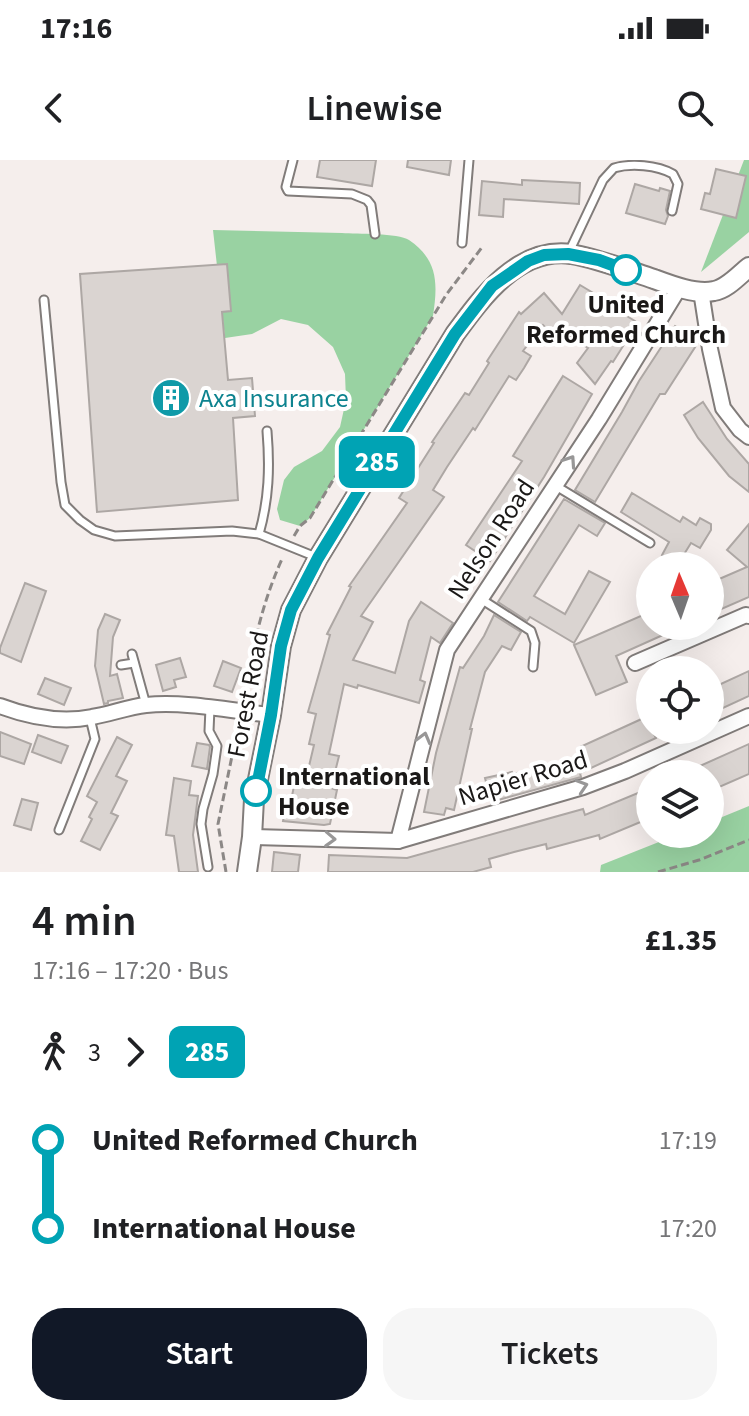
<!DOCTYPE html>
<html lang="en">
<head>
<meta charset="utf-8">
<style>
	:root { --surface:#fff; --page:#f6f6f6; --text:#202124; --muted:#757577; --accent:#111827 }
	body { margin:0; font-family:"Source Sans 3",sans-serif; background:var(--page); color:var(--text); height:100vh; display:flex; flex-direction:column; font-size:30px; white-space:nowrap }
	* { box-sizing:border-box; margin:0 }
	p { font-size:26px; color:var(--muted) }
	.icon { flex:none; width:44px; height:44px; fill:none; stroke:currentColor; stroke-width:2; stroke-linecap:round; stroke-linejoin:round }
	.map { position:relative; height:712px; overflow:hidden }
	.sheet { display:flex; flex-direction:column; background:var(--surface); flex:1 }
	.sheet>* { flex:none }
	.badge { padding:0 16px; border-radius:12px; font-size:28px; line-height:52px }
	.needle { width:52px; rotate:358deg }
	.fabs { position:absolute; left:636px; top:392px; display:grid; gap:16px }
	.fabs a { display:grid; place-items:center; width:88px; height:88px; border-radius:50%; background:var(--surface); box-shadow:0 8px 32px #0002; font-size:40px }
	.map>.badge { position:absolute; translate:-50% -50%; box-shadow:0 0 0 4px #fff }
	.legs { display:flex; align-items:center; gap:12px; height:88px; padding:0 32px; font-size:26px }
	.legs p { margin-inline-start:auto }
	.headline { display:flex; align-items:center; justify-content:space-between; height:136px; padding:0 32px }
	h1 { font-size:44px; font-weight:600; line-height:60px }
	.primary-button { display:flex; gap:16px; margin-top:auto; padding:16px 32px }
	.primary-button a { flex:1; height:92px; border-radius:32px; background:var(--accent); color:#fff; font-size:32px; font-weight:600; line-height:92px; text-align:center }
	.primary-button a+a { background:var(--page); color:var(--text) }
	ul { padding:0 32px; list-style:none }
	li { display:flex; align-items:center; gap:28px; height:88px; font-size:30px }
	li i { display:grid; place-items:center; width:12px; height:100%; margin:0 10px; background:currentColor }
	li i::after { content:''; width:20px; height:20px; margin:-10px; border:6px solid; border-radius:50%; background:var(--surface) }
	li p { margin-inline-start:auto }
	li:first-child i { background:linear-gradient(#0000 50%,currentColor 0) }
	li:last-child i { background:linear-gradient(currentColor 50%,#0000 0) }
	.status { display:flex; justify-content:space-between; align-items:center; height:56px; padding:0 40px; background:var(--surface); direction:ltr }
	.status svg { height:22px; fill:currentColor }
	header { display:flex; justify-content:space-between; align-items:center; height:104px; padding:0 32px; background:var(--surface); font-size:36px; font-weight:600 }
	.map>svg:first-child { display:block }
</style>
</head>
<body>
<div class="status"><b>17:16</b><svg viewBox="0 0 49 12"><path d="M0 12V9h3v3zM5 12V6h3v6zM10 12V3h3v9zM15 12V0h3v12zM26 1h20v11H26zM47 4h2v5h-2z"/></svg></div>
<header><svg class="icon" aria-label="back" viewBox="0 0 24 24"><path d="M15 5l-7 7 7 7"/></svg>Linewise<svg class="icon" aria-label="search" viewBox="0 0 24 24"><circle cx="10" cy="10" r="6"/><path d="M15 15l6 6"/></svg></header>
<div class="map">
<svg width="749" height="712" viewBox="0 0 749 712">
	<rect width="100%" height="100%" fill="#f5eeec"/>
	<g fill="#99d2a2">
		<path d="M744 0H749V72L701 112Z"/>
		<path d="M213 70C256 71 299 72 342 73 357 74 398 73 409 80 438 100 438 123 433 156L310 358 300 366 280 360 277 349 284 320 294 307 322 291 340 267 346 240 345 214 333 187 308 165 281 159 252 174 225 178Z"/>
		<path d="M749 646V712H600L601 705 679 674H710V662Z"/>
	</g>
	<g fill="#dad4d1" stroke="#ada7a4" stroke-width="2">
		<path d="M320 0H376L372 26 317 17Z"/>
		<path d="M408 0H451L449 15 407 7Z"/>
		<path d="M716 9 746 16 736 58 701 49 705 33 710 34Z"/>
		<path d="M522 20 580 23 579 44 504 39 503 57 479 55 482 21 522 25Z"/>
		<path d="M635 24 659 31 660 28 670 31 666 50 668 56 665 64 626 53Z"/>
		<path d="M227 104 231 151 222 152 228 220 252 218 255 256 233 258 238 340 97 352 80 114Z"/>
		<path d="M580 125 603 139 602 141 635 161 623 182 625 183 613 202 611 201 595 224 577 203 588 188 554 168 550 172 543 165 523 191 531 196 524 208 516 220 509 216 475 270 473 268 447 307 433 330 444 337 361 456 373 462 353 500 395 513 409 461 421 442 453 463 440 483 431 477 420 520 425 522 419 543 358 525 357 528 344 524 329 594 339 596 331 628 337 630 330 664 324 665 283 661 287 640 291 641 295 621 305 623 314 585 309 584 316 554 308 552 330 475 327 474 351 427 349 426 407 343 399 338 434 283 432 282 465 233 469 235 489 203 487 201 519 152 521 154 544 133 562 154Z"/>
		<path d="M675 166 699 181 665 234H660L595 342 575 330 622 252 639 221Z"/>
		<path d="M563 216 592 234 544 317 490 401 466 385 522 301 513 296Z"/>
		<path d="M703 242 727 279 749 304V332L729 316 698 278 684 255Z"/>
		<path d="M632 333 680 362 683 357 696 365 700 358 711 364V370L700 388 691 383 678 404 662 395 669 382 621 352Z"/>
		<path d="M564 339 605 363 597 376 579 365 534 436 565 454 589 411 610 422 574 483 530 457 527 461 498 442Z"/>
		<path d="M749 364V437L710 454V423L747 407 727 390Z"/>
		<path d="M25 423 46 431 21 502 0 493V488Z"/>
		<path d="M650 452V466H683L616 496 627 522 596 535 574 485Z"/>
		<path d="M105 454 120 460 113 477 110 516 117 514 123 538 108 541V543L104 544 95 506 98 470Z"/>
		<path d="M494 455 521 472 511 490 502 486 485 512 470 569H472L454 650 446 648 444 655 424 652 436 593 460 507 463 508 484 476Z"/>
		<path d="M180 498 186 517 174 520 176 527 163 531 156 505Z"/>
		<path d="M223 501 241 508 232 532 214 526Z"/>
		<path d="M749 511V536L710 554V529Z"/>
		<path d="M45 518 71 528 64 545 38 534Z"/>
		<path d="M646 557 650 570H652L656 578 580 613 581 617 491 642 485 618 512 612 513 614 584 597 580 587Z"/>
		<path d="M0 572 31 584 24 604 0 596Z"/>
		<path d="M38 575 68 586 61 603 32 592Z"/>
		<path d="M117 577 132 585 116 616 127 621 111 653 118 656 100 690 81 681 92 659 89 657 97 642 87 636Z"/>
		<path d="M197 583 209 585 210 587 207 609 192 606Z"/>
		<path d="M749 584V614L710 631V614H682Z"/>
		<path d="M174 618 191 621 189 635 198 636 193 675 198 712H179L174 676 166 675Z"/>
		<path d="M650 628V658L600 679 599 675 547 689 546 684 514 692 489 699 491 707 473 712H328L329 695 407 698 583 649 585 655Z"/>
		<path d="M22 639 38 643 31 670 14 665Z"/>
		<path d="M274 692 300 695 298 712H272Z"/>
	</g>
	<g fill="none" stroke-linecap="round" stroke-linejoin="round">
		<defs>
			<g id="service">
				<path d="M293 0 286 27 288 31 352 34 367 40 371 45 375 74"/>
				<path d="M462 83 469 0"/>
				<path d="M569 92 603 20 614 8C631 3 657 5 673 14L678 24 672 51"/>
				<path d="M44 140 61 322 65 345 80 360 94 370 115 376 232 371 259 374 316 397"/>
				<path d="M556 326 650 383"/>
				<path d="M259 374C269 339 270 307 267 271"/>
				<path d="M481 439 531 471 535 483 533 507"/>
				<path d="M132 494 146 545"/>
				<path d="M121 505 134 503"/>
				<path d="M59 670 95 579 90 558"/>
				<path d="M208 707 201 664 203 649 213 614 217 586 209 571 210 548"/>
			</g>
			<g id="minor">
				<path d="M701 131 710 189 723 248 740 270 749 277"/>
				<path d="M635 503 746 455 749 456"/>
				<path d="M0 546C29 557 61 563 92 557 110 554 128 547 146 545 186 541 232 551 271 555"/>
				<path d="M252 677 398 681 583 627 625 611 749 556"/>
				<path d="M398 681 447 490 599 259 679 128"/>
			</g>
			<path id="tertiary" d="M247 712 252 677 254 639 271 555 281 486 291 450 318 398 455 174C482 137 518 87 571 94 599 99 627 110 654 119 670 125 696 135 714 131 727 129 739 115 749 107"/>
		</defs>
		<use href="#service" stroke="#817c7a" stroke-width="11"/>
		<use href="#minor" stroke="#817c7a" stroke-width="18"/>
		<use href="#tertiary" stroke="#817c7a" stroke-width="22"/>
		<g stroke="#8c8886" stroke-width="3" stroke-dasharray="8 4" stroke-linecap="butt">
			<path d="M294 376 300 366 310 358 446 135 483 86"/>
			<path d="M244 535C253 487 262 442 283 397"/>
			<path d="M226 712 218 664 238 567"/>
			<path d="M658 712 699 700 749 680"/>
		</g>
		<use href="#service" stroke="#fff" stroke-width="7"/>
		<use href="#minor" stroke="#fff" stroke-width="14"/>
		<use href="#tertiary" stroke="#fff" stroke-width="18"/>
	</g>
	<defs><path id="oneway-chevron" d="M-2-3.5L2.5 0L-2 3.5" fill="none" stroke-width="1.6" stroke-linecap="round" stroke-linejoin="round" transform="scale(2)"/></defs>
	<g stroke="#989797">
		<use href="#oneway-chevron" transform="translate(570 301) rotate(-56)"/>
		<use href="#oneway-chevron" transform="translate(424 578) rotate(-75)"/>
		<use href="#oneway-chevron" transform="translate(582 626) rotate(-18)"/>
		<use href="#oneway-chevron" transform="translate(330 679) rotate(2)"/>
	</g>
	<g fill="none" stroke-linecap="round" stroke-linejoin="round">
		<defs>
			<path id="line-1" d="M256 631 271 555 281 486 291 450 318 398 455 174 492 126 528 101 544 95 568 94 599 100 626 110"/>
		</defs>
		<use href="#line-1" stroke="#fff" stroke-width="18"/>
		<use href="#line-1" stroke="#00a3b4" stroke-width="12"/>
	</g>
	<defs>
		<symbol id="building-disc" viewBox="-11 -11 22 22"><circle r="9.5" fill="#0f9aa8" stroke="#fff"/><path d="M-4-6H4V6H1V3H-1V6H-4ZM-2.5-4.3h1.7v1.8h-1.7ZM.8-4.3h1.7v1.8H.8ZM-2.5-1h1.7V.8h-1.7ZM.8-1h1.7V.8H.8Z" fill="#fff"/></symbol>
	</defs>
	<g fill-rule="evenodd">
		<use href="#building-disc" x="149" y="216" width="44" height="44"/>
	</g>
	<g fill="#fff" stroke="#00a3b4" stroke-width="4">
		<circle cx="626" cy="110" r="14"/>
		<circle cx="256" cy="631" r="14"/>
	</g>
	<g text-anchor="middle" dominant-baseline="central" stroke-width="8" stroke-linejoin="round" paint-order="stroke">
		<g font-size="26" font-weight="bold" fill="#1a1817" stroke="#fff">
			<text x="626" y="144">United<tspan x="626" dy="30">Reformed Church</tspan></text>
			<text x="278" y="616" text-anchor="start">International<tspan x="278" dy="30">House</tspan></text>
		</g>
		<g font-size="26" fill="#0d838f" stroke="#fff" text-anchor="start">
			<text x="199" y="238">Axa Insurance</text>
		</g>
		<g font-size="26" fill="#1a1817" stroke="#fff">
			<text transform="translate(491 379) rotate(-57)">Nelson Road</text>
			<text transform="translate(248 534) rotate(-79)">Forest Road</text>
			<text transform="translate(523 618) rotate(-17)">Napier Road</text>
		</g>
	</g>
</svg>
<div class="fabs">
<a><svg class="needle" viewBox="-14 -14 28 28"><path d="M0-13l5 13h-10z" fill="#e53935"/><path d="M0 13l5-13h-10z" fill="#757577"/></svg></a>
<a><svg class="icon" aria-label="locate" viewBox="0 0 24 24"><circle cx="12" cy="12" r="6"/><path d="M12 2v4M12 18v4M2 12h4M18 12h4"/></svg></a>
<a><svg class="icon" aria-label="layers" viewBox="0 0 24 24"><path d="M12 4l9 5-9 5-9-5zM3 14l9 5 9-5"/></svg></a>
</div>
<b class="badge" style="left:377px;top:302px;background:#00a3b4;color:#fff">285</b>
</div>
<section class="sheet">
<div class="headline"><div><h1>4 min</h1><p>17:16 – 17:20 · Bus</p></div><b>£1.35</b></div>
<div class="legs"><svg class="icon" aria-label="walk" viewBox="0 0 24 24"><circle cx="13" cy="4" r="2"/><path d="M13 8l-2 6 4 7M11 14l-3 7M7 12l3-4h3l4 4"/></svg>3<svg class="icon" aria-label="forward" viewBox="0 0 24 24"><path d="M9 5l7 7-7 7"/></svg><b class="badge" style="background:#00a3b4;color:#fff">285</b></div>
<ul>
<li><i style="color:#00a3b4"></i><b>United Reformed Church</b><p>17:19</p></li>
<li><i style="color:#00a3b4"></i><b>International House</b><p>17:20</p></li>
</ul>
<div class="primary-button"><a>Start</a><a>Tickets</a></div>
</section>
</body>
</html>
